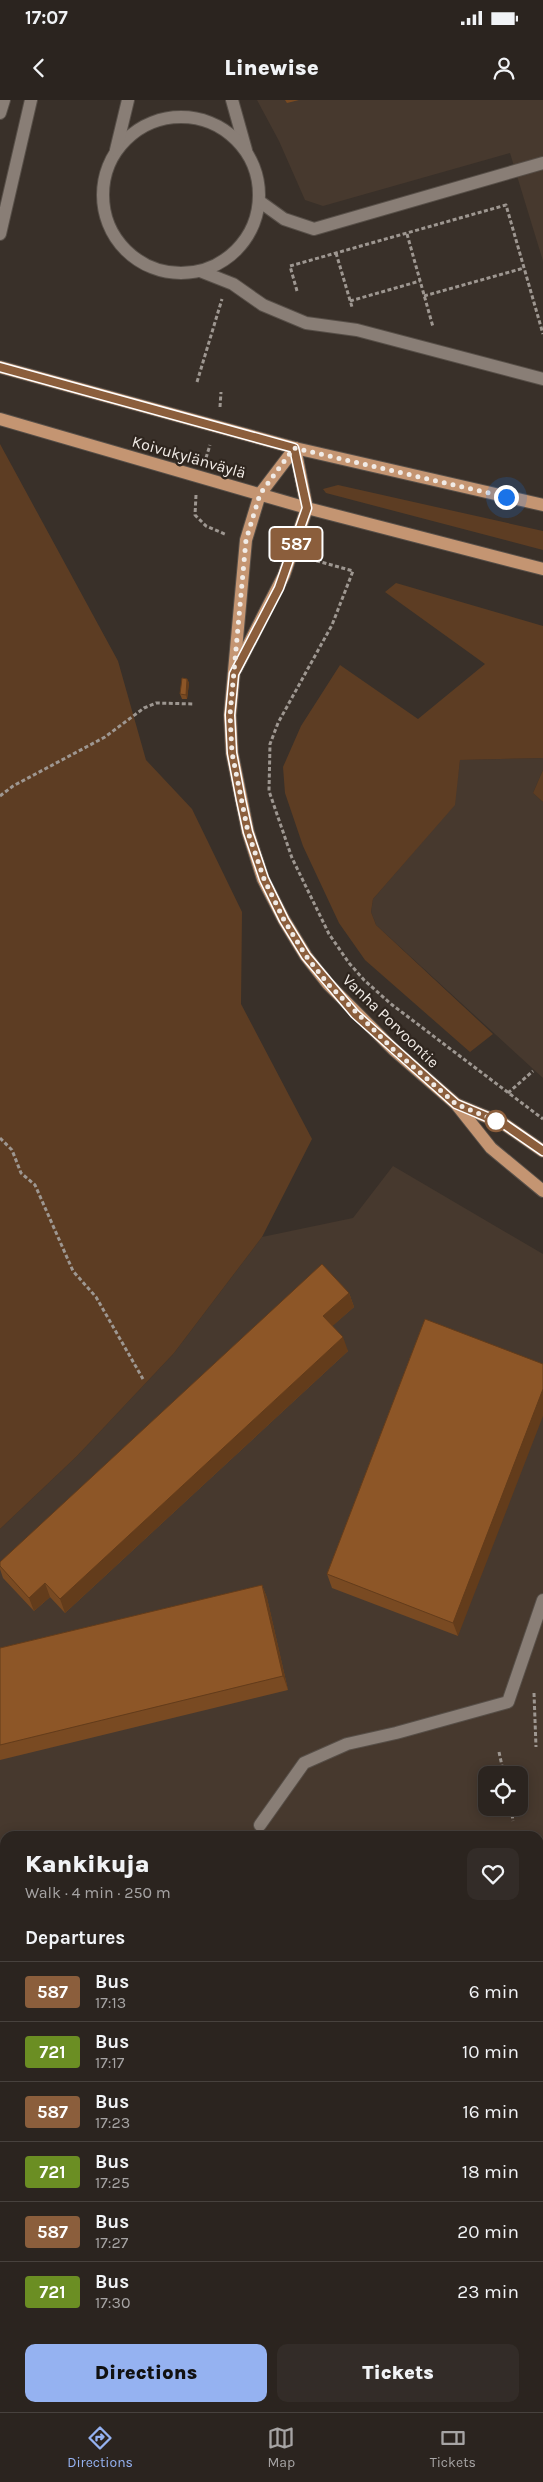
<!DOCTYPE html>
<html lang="en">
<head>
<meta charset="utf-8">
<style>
	:root { --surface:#2b241f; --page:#332c28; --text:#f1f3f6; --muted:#a6a4a4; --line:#47413d; --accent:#95b2f1 }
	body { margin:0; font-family:Karla,sans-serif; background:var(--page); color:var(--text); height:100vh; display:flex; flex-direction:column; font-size:19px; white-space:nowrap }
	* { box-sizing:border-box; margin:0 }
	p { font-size:16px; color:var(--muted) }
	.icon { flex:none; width:28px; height:28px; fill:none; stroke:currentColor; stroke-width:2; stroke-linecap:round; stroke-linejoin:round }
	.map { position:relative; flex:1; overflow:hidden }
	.drawer { position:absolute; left:0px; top:1731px; width:544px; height:581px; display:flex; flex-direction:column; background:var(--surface); border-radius:15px 15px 0 0; box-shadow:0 2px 12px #0003,0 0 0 1px var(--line) }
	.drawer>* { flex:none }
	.badge { padding:0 10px; border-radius:4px; font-size:18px; line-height:32px }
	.tools { position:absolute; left:478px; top:1666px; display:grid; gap:10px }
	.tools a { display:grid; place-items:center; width:50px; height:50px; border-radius:10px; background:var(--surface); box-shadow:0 2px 12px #0003,0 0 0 1px var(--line); font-size:25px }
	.you { position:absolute; width:25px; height:25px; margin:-12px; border:4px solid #fff; border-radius:50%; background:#1a73e8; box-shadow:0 0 0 8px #1a73e833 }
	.map>.badge { position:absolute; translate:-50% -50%; box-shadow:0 0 0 2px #fff }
	h2 { padding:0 25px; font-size:19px; line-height:45px }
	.round { display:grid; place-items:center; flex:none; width:52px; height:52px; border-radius:10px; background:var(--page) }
	.summary { display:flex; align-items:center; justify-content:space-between; height:85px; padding:0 25px }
	h1 { font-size:24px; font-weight:800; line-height:38px }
	.button { display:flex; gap:10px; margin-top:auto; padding:10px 25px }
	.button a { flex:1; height:58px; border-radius:10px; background:var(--accent); color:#111; font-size:20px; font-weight:800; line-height:58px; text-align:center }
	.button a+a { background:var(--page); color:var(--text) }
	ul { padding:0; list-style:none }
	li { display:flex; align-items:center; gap:15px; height:60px; padding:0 25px; border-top:1px solid var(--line) }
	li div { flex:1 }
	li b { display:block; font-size:19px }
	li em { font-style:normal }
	li .badge { min-width:55px; font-weight:700; text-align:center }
	.status { display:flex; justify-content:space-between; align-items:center; height:35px; padding:0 25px; background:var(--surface); direction:ltr }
	.status svg { height:14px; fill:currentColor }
	header { display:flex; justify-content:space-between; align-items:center; height:65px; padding:0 25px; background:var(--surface); font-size:22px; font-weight:800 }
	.menu { display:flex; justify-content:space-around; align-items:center; height:70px; border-top:1px solid var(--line); background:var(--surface); font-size:14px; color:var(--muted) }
	.menu a { display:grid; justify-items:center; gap:2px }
	.menu .active { color:var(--accent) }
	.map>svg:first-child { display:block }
</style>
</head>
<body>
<div class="status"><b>17:07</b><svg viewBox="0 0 49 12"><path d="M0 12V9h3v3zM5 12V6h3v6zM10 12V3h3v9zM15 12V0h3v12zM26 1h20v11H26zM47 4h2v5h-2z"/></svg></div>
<header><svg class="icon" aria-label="back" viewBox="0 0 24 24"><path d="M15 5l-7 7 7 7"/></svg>Linewise<svg class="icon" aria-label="person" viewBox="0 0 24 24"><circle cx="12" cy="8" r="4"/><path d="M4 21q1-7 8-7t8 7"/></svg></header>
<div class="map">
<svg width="543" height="2312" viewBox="0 0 543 2312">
	<rect width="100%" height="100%" fill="#393029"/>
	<g fill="#47392e" fill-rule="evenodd">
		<path d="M257 0H543V161L510 53 323 106 305 100 279 41Z"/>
		<path d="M543 658V670L533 693 543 702V978L376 825 371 812 373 799 454 705 460 660Z"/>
		<path d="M393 1066 543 1154V2312H0V1429L77 1356 174 1253 262 1137 353 1118ZM486 1675H519V1708H486ZM5 1736H539V2308H5Z"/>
	</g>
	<g fill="#5d3d23">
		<path d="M0 344 118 561 146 660 192 709 242 812 241 904 312 1039 262 1137 174 1253 77 1356 0 1429Z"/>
		<path d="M338 385 543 431V450L326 393 323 389Z"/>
		<path d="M396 483 543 526V658L460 660 455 705 373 799 371 812 376 825 493 934 470 952 365 860 339 823 303 746 285 693 283 667 301 626 340 565 418 619 485 564 385 492Z"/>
		<path d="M543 670V702L533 693Z"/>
	</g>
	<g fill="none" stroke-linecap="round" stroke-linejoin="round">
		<defs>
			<g id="minor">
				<path d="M232 0 246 50"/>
				<path d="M0 13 4 0"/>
				<circle cx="181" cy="95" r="78"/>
				<path d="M116 50 128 0"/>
				<path d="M259 101 284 119 314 129 543 63"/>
				<path d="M0 134 31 0"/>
				<path d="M200 171 233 184 263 205 306 223 357 230 543 279"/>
				<path d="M260 1725 304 1663 347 1644 396 1633 508 1602 543 1500"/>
			</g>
			<g id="major">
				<path d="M0 267 295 348 543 405"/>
				<path d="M0 319 307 408 543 469"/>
				<path d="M295 348 260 394 246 440 230 615 232 653 248 732 263 779 284 820 306 856 328 884 394 950 456 1004 491 1048 543 1091"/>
				<path d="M236 569 284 475 307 408 295 348"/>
				<path d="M458 1005 504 1024 543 1051"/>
			</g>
		</defs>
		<use href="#minor" stroke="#574f48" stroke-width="14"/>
		<use href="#major" stroke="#574f48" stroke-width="14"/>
		<g stroke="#9e9791" stroke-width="3" stroke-dasharray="4 2.5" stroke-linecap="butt">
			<path d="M407 134 433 227"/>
			<path d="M336 153 352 207"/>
			<path d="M297 191 290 166 506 105 543 234"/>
			<path d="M424 196 524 168"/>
			<path d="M350 201 420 181"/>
			<path d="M197 282 222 199"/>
			<path d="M220 307 221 292"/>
			<path d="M206 358 210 345"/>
			<path d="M196 395 195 415 206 426 227 435"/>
			<path d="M310 459 353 471 332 525 278 623 270 644 269 691 292 758 329 834 349 863 364 880 391 904 543 1019"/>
			<path d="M0 696 13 686 105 637 144 608 156 603 194 604"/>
			<path d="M508 993 533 971"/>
			<path d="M0 1038 12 1050 21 1073 35 1085 73 1171 96 1197 143 1279"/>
			<path d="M534 1593 536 1647"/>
			<path d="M499 1652 504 1675"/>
			<path d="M511 1708 513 1721"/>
		</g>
		<use href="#minor" stroke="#897e76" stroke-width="12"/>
		<use href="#major" stroke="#c49572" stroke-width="12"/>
	</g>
	<g fill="#794a22">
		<path d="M285 0H299L287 3Z"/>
		<path d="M187 579 189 583 187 599H182L180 594Z"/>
		<path d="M349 1193 354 1207 332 1226 348 1251 65 1513 50 1497 34 1511 3 1478 0 1469V1462Z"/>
		<path d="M425 1219 458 1536 332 1488 327 1474Z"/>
		<path d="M262 1485 267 1498 288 1590 0 1660V1548Z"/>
	</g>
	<g fill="#633c1b">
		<path d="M187 579 189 583 187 599 186 595Z"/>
		<path d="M349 1193 354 1207 328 1230 323 1216Z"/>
		<path d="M343 1237 348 1251 65 1513 60 1499Z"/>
		<path d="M543 1289V1316L458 1536 453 1523Z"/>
		<path d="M45 1483 50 1497 34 1511 29 1498Z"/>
		<path d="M262 1485 267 1498 288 1590 283 1576Z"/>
	</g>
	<g fill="#8d5627" stroke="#633c1b">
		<path d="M182 578 187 579 186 595 180 594Z"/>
		<path d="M322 1164 349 1193 323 1216 343 1237 60 1499 45 1483 29 1498 0 1466V1462Z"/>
		<path d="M425 1219 543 1264V1289L453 1523 327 1474Z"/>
		<path d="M262 1485 283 1576 0 1645V1548Z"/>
		<path d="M543 1843V2312H70L69 2308H539V1844Z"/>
		<path d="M5 1958V2003L0 1979V1959Z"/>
	</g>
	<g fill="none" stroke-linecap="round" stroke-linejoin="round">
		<defs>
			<path id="line" d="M0 267 294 348 307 408 279 488 234 574 230 615 232 653 241 700 248 732 264 779 284 820 306 856 355 914 456 1004 504 1024 543 1051"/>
		</defs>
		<use href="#line" stroke="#fff" stroke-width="11"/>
		<use href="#line" stroke="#8b5e3c" stroke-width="8"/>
		<path stroke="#f1ebe6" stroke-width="5" stroke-dasharray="0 9" d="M496 1021 504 1024 456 1004 394 950 328 884 306 856 284 820 264 779 248 732 232 653 230 615 246 440 260 394 294 348 506 397"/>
	</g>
	<circle fill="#fff" stroke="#8b5e3c" stroke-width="2.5" cx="496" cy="1021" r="10"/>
	<g text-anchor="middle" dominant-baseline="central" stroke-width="4.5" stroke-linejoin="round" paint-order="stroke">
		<g font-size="16" fill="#f1ebe6" stroke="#2f261f">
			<text transform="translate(189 357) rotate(16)">Koivukylänväylä</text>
			<text transform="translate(391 921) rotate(44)">Vanha Porvoontie</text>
		</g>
	</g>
</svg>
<div class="tools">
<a><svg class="icon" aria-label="locate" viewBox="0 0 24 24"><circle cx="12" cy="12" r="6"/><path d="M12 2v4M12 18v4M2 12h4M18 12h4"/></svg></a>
</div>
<div class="you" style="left:506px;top:397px"></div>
<b class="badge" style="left:296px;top:444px;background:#8b5e3c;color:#fff">587</b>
<section class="drawer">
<div class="summary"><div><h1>Kankikuja</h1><p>Walk · 4 min · 250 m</p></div><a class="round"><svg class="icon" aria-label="heart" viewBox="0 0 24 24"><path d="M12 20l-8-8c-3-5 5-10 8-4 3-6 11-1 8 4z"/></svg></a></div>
<h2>Departures</h2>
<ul>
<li><span class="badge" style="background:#8b5e3c;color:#fff">587</span><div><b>Bus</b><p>17:13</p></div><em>6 min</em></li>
<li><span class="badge" style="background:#6b8e23;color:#fff">721</span><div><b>Bus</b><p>17:17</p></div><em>10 min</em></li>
<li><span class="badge" style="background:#8b5e3c;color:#fff">587</span><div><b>Bus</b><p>17:23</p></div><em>16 min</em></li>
<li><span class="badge" style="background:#6b8e23;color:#fff">721</span><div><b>Bus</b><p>17:25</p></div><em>18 min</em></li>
<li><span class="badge" style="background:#8b5e3c;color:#fff">587</span><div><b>Bus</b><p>17:27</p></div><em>20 min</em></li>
<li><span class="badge" style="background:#6b8e23;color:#fff">721</span><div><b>Bus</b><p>17:30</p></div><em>23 min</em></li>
</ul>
<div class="button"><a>Directions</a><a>Tickets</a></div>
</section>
</div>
<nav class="menu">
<a class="active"><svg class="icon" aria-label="directions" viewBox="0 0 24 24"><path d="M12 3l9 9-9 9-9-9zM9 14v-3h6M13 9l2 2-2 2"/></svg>Directions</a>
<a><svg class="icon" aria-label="map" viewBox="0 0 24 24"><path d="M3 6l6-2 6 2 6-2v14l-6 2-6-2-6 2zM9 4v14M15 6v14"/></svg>Map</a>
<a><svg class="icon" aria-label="tickets" viewBox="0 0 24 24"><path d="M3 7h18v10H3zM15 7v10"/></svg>Tickets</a>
</nav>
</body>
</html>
